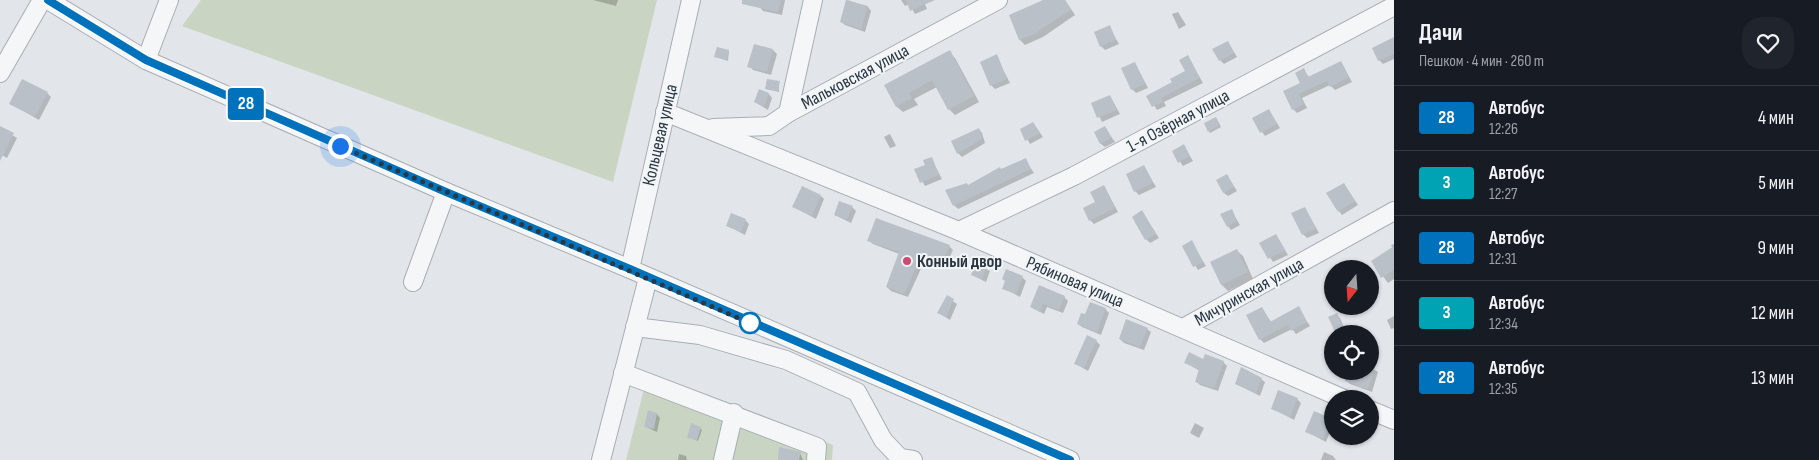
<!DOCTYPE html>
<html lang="ru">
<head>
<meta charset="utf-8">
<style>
	:root { --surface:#171b24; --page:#20242c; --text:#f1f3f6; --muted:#9ea1a6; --line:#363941 }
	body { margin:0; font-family:"Sofia Sans Condensed",sans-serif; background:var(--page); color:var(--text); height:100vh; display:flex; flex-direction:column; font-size:19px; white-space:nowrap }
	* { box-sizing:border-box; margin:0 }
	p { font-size:16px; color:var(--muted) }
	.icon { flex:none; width:28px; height:28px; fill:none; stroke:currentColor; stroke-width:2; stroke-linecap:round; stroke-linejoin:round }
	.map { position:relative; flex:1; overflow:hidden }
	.drawer { display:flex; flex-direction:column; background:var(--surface); width:425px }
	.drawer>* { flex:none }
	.badge { padding:0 10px; border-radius:4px; font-size:18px; line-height:32px }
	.needle { width:32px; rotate:197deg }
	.fabs { position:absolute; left:1324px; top:260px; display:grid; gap:10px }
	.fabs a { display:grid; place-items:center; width:55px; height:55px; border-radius:50%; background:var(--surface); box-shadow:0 1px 4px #0004; font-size:25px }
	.you { position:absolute; width:25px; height:25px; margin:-12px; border:4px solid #fff; border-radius:50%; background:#1a73e8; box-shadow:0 0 0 8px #1a73e833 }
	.map>.badge { position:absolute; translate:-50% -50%; box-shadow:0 0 0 2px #fff }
	.round { display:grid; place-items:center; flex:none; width:52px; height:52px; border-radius:20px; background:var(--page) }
	.head { display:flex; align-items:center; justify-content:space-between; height:85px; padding:0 25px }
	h1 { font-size:24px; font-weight:700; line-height:38px }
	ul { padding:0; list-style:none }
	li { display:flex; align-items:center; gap:15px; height:65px; padding:0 25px; border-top:1px solid var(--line) }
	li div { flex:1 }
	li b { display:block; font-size:19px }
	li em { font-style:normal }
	li .badge { min-width:55px; font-weight:700; text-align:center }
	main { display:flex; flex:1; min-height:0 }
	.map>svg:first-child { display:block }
</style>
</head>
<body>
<main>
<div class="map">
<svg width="1394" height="460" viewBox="0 0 1394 460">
	<rect width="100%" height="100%" fill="#e2e6ea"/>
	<g fill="#cad4c3">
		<path d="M201 0H657L613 182 182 26Z"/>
		<path d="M647 377 833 445 832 460H626Z"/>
	</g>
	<g fill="#0003">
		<path d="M593 0H618L616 6Z"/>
		<path d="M754 0H785L782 15 763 11Z"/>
		<path d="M847 0 868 7 871 11 865 32 845 25 841 22Z"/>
		<path d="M901 0H923L927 9 915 14 909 4 905 6Z"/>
		<path d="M1045 0H1065L1075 15 1043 37 1025 45 1020 40Z"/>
		<path d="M1178 12 1186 25 1179 29 1172 14Z"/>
		<path d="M1109 27 1119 44 1105 50 1101 46Z"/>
		<path d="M1228 42 1237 57 1224 64 1220 60Z"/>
		<path d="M1394 43V59L1383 64 1379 60Z"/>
		<path d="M773 50 777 54 771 75 753 70 749 66Z"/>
		<path d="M729 51 728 61 716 57Z"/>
		<path d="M949 52 955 58 979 102 955 115 949 109 937 87 914 99 918 105 903 112 897 107 886 86Z"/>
		<path d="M996 56 1010 83 995 89 991 85Z"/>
		<path d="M1188 57 1203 83 1164 102 1166 106 1157 110 1148 96 1173 83 1187 71Z"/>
		<path d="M1341 62 1352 82 1335 90 1330 85 1302 98 1307 108 1297 113 1293 109 1303 70 1309 77Z"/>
		<path d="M1135 63 1148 88 1136 93 1132 89Z"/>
		<path d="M779 82V92L766 89Z"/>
		<path d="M47 93 51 97 39 120 11 104Z"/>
		<path d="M769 94 772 98 768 110 755 102Z"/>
		<path d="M1110 96 1120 114 1102 122 1093 104Z"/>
		<path d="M1269 110 1280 128 1265 136 1253 119Z"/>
		<path d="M1217 120 1221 127 1210 133 1209 131Z"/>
		<path d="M1033 123 1043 137 1030 144 1022 130Z"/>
		<path d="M0 128 17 138 7 158 0 154Z"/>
		<path d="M1105 128 1115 142 1105 147 1101 144Z"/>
		<path d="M979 129 982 133 985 143 962 157 958 153Z"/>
		<path d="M890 134 896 146 890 148 884 137Z"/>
		<path d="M1184 146 1193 161 1183 166 1173 151Z"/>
		<path d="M931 158 942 179 925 186 916 170 927 165Z"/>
		<path d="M1025 160 1034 173 958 209 954 205 968 186Z"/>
		<path d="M1144 166 1156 187 1139 195 1135 191Z"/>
		<path d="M1227 175 1237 191 1228 196 1224 193Z"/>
		<path d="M1344 184 1358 205 1342 215 1339 211Z"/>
		<path d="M1104 186 1118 212 1094 224 1090 220Z"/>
		<path d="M821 196 824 199 816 219 794 207Z"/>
		<path d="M852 207 856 211 851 223 835 215Z"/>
		<path d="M1305 208 1319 233 1307 238 1303 234Z"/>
		<path d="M1231 210 1240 225 1231 230 1228 226Z"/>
		<path d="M1142 212 1159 238 1150 243 1146 239Z"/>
		<path d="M745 220 749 224 745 235 728 226Z"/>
		<path d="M1276 235 1288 255 1273 262 1261 243Z"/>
		<path d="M869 240 949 246 953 250 945 267 925 260 908 297 891 291 887 287 899 254 873 244Z"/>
		<path d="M1191 242 1206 266 1198 270 1183 246Z"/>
		<path d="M1394 244V279L1388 283 1372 262 1393 249 1391 245Z"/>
		<path d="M1237 251 1243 256 1253 279 1228 291 1222 285 1212 262Z"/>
		<path d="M977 264 990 271 986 282 972 275Z"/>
		<path d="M1022 277 1026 281 1020 297 1004 288Z"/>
		<path d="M947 297 957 304 950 320 939 313Z"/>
		<path d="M1064 297 1068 301 1063 313 1047 307 1044 314 1031 307Z"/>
		<path d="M1339 306H1355L1344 312Z"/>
		<path d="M1262 308 1271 322 1298 308 1310 326 1296 334 1292 329 1264 343 1260 339Z"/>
		<path d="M1105 309 1109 313 1101 335 1082 327 1078 324Z"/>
		<path d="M1336 314 1340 318 1347 334H1337Z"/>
		<path d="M1394 316V328L1391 329 1387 320Z"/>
		<path d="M1147 329 1151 332 1144 350 1124 343 1120 339Z"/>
		<path d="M1096 341 1100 345 1088 371 1076 364Z"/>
		<path d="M1204 361 1223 362 1227 366 1218 391 1200 385 1196 381 1200 371 1186 363Z"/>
		<path d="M1370 367 1378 372 1372 392 1350 384 1347 381 1370 371Z"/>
		<path d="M1261 379 1265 382 1260 396 1236 384Z"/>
		<path d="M1297 399 1301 403 1294 420 1272 408Z"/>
		<path d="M657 414 660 418 657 432 646 427Z"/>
		<path d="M1330 420 1332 427 1326 442 1307 432Z"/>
		<path d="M1195 423 1204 428 1199 438 1190 433Z"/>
		<path d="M700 428 702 430 698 441 689 437Z"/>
		<path d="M1324 452 1333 456 1336 460H1321Z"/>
		<path d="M800 453 803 460H779Z"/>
		<path d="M679 454 686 456 687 460H678Z"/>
	</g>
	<g fill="#b9c0c7">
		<path d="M742 0H781L778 12 742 4Z"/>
		<path d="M846 0 868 6 861 29 840 22Z"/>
		<path d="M906 0H935L910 11Z"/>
		<path d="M1043 0H1065L1071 10 1038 31 1039 32 1019 40 1009 15Z"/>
		<path d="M1110 25 1116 40 1100 47 1094 32Z"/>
		<path d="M1394 37V54L1378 61 1372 48Z"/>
		<path d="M1228 41 1234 53 1219 61 1212 49Z"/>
		<path d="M754 44 773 49 767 72 747 67Z"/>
		<path d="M717 47 729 50 727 60 714 57Z"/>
		<path d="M950 50 974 96 948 110 932 80 909 93 912 98 896 107 884 85Z"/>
		<path d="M997 54 1007 79 990 86 980 62Z"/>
		<path d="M1188 55 1200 78 1161 98 1163 102 1152 107 1146 96 1172 82 1170 79 1185 71 1179 60Z"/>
		<path d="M1341 61 1349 77 1330 87 1327 81 1299 94 1304 104 1292 110 1283 91 1300 83 1295 73 1304 68 1308 77Z"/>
		<path d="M1135 62 1145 84 1131 90 1121 68Z"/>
		<path d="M22 79 48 92 35 117 9 104Z"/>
		<path d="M767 79 780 81 778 91 765 89Z"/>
		<path d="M759 89 769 93 764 107 754 102Z"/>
		<path d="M1110 95 1117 110 1097 118 1091 103Z"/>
		<path d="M1269 109 1277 124 1260 133 1252 118Z"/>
		<path d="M1216 117 1220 125 1208 132 1204 123Z"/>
		<path d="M1033 122 1040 133 1025 141 1020 129Z"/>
		<path d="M0 126 14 133 0 161Z"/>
		<path d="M1105 126 1112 138 1100 144 1094 132Z"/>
		<path d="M979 128 982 139 957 154 951 141Z"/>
		<path d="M1184 144 1190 156 1178 163 1172 151Z"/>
		<path d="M932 157 939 175 920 183 914 169 925 165 923 160Z"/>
		<path d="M1026 158 1031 169 953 206 945 190 967 183 968 185 1000 167 1001 169Z"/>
		<path d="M1144 165 1153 183 1134 192 1126 174Z"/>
		<path d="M1227 174 1234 187 1223 193 1216 180Z"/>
		<path d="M1344 183 1355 201 1338 212 1326 193Z"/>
		<path d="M1104 185 1115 208 1089 221 1083 208 1095 202 1090 192Z"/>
		<path d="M802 186 821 195 812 216 792 207Z"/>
		<path d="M839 201 853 206 847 220 834 215Z"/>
		<path d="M1305 207 1316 229 1302 235 1291 213Z"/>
		<path d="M1232 209 1237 221 1227 227 1220 214Z"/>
		<path d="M1142 210 1156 234 1145 240 1132 217Z"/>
		<path d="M731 213 746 219 741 232 726 226Z"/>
		<path d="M876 218 950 245 942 264 921 257 904 294 886 287 899 252 867 241Z"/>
		<path d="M1276 234 1285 250 1268 259 1259 243Z"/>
		<path d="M1192 240 1203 262 1193 267 1182 246Z"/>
		<path d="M1394 246V270L1381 278 1371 261Z"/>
		<path d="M1237 249 1248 272 1221 285 1210 262Z"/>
		<path d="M976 262 987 266 982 279 971 275Z"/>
		<path d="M1006 269 1023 276 1016 294 1002 289 1005 281 1002 279Z"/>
		<path d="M1039 285 1065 296 1059 310 1043 304 1040 312 1030 307Z"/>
		<path d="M947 295 954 299 946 317 937 313Z"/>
		<path d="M1090 302 1106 308 1097 332 1077 324 1081 313 1085 314Z"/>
		<path d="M1299 306 1307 322 1291 331 1288 325 1259 340 1246 315 1262 307 1270 322Z"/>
		<path d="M1337 313 1346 334H1336L1328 317Z"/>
		<path d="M1126 319 1148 328 1140 347 1119 339Z"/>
		<path d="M1087 335 1097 340 1084 368 1074 364Z"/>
		<path d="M1189 352 1203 359 1205 354 1224 361 1214 388 1195 382 1199 369 1184 363Z"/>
		<path d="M1241 367 1262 378 1256 393 1235 384Z"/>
		<path d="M1348 371H1374L1368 389 1345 381Z"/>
		<path d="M1278 390 1298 398 1290 417 1271 409Z"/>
		<path d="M648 410 657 413 654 429 644 427Z"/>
		<path d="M1314 411 1331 418 1323 439 1305 432Z"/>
		<path d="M691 423 701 427 697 440 687 438Z"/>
		<path d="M779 447 801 452 799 460H778Z"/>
	</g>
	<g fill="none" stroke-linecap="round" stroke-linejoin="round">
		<defs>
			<g id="minor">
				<path d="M48 0 146 60 446 192 630 269 1070 460"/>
				<path d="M146 60 169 0"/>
				<path d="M0 73 42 0"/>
				<path d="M665 112 959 231 1344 399"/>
				<path d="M788 113 813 0"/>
				<path d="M713 128 769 126 788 113 998 0"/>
				<path d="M959 231 1074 176 1394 6"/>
				<path d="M630 269 691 0"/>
				<path d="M413 282 446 192"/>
				<path d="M635 327 700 335 786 360 857 392 883 440 900 458 913 460"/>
				<path d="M1183 328 1394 211"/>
				<path d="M623 373 817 447 816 460"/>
				<path d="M1370 410 1394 420"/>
				<path d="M601 460 648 278"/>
				<path d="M723 460 734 413"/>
			</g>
		</defs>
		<use href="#minor" stroke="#a7aeb4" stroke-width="20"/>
		<use href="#minor" stroke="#f5f6f8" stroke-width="18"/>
	</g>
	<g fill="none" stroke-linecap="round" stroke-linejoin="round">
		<defs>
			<path id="line" d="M48 0 146 60 446 192 630 269 1070 460"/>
		</defs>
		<use href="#line" stroke="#fff" stroke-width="11"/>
		<use href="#line" stroke="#0072bc" stroke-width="8"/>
		<path stroke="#2a3641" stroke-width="5" stroke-dasharray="0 9" d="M340 146 750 323"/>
	</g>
	<circle fill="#cb4b71" stroke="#f1f5f7" stroke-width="2" cx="907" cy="261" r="5"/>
	<circle fill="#fff" stroke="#0072bc" stroke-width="2.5" cx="750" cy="323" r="10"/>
	<g text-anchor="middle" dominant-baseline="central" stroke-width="4" stroke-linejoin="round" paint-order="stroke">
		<g font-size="18" fill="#2a3641" stroke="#f1f5f7">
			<text transform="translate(855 77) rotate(-28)">Мальковская улица</text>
			<text transform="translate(1178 121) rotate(-28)">1-я Озёрная улица</text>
			<text transform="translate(660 135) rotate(-77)">Кольцевая улица</text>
			<text transform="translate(1075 282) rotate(23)">Рябиновая улица</text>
			<text transform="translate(1249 292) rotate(-29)">Мичуринская улица</text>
		</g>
		<g font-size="18" font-weight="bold" fill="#2a3641" stroke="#f1f5f7" text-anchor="start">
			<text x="917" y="261">Конный двор</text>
		</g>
	</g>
</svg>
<div class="fabs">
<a><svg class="needle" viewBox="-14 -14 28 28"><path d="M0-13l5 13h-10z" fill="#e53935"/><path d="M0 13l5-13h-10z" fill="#9ea1a6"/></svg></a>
<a><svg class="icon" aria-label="locate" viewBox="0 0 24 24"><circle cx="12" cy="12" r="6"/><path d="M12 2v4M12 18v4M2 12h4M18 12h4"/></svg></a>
<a><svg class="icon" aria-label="layers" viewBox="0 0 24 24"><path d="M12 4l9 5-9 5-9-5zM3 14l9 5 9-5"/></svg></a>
</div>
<div class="you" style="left:340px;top:146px"></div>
<b class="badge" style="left:246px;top:104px;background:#0072bc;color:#fff">28</b>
</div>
<section class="drawer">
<div class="head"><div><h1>Дачи</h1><p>Пешком · 4 мин · 260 m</p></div><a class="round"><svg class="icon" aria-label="heart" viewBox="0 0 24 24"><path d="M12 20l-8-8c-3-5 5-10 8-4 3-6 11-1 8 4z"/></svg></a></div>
<ul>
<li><span class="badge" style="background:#0072bc;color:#fff">28</span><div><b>Автобус</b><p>12:26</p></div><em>4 мин</em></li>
<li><span class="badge" style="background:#00a3b4;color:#fff">3</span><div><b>Автобус</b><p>12:27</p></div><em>5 мин</em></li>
<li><span class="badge" style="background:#0072bc;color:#fff">28</span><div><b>Автобус</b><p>12:31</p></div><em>9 мин</em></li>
<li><span class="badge" style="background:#00a3b4;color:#fff">3</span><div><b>Автобус</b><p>12:34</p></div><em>12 мин</em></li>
<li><span class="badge" style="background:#0072bc;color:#fff">28</span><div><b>Автобус</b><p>12:35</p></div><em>13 мин</em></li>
</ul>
</section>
</main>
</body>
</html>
